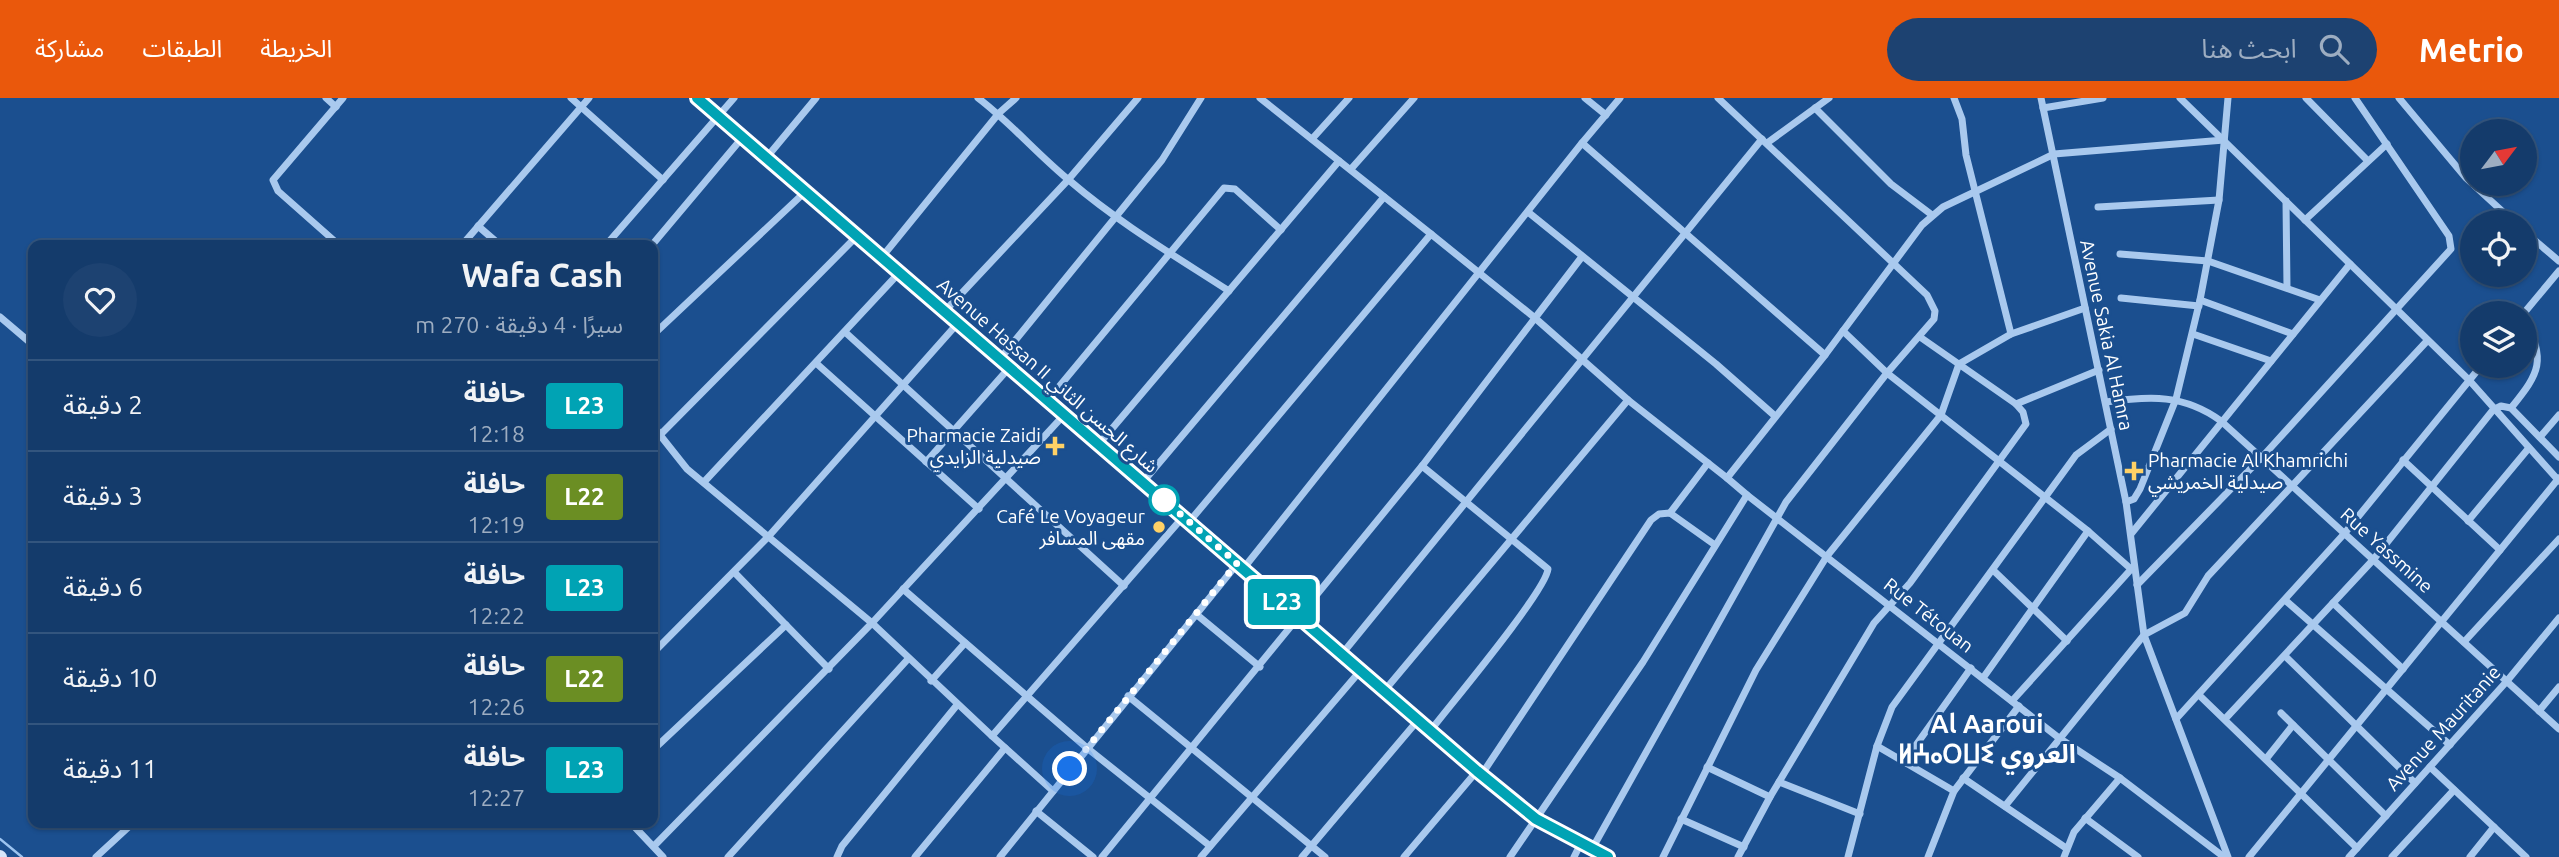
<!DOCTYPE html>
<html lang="ar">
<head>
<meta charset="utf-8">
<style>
	:root { --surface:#143b6b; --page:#1d4271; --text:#f1f3f6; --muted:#9dadc1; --line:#33557e; --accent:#ea580c }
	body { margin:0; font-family:Ubuntu,"Noto Sans Arabic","Noto Sans Tifinagh",sans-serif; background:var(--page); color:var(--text); direction:rtl; height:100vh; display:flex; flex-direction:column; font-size:26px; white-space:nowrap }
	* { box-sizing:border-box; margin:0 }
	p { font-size:23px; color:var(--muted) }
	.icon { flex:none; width:38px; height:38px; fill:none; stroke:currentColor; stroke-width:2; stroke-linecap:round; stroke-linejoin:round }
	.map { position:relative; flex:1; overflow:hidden; direction:ltr }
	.side { position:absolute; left:28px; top:142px; width:630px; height:588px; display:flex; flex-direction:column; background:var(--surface); border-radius:14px; box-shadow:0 2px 5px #0004,0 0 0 2px var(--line); direction:rtl }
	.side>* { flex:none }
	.badge { padding:0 14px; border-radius:5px; font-size:24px; line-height:46px }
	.needle { width:46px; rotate:58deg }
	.fabs { position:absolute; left:2460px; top:21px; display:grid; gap:14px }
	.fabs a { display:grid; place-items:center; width:77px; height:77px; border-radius:50%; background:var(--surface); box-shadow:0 2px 5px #0004,0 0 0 2px var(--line); font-size:35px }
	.you { position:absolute; width:35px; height:35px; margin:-18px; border:5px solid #fff; border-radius:50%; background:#1a73e8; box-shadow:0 0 0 10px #1a73e833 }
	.map>.badge { position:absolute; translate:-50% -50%; box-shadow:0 0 0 4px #fff }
	.round { display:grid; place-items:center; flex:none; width:74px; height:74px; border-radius:37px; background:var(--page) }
	.overview { display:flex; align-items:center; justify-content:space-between; height:119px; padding:0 35px }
	h1 { font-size:33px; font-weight:600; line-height:52px }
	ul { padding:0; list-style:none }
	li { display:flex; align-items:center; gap:21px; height:91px; padding:0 35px; border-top:2px solid var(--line) }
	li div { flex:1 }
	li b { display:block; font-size:26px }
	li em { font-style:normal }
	li .badge { min-width:77px; font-weight:700; text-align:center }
	header { display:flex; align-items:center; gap:42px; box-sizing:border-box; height:98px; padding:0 35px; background:var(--accent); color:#fff }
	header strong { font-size:33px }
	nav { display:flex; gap:38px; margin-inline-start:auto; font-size:24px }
	.search { width:490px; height:63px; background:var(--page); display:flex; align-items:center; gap:18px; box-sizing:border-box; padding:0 24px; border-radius:38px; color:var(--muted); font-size:26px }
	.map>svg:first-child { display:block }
</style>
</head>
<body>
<header>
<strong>Metrio</strong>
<div class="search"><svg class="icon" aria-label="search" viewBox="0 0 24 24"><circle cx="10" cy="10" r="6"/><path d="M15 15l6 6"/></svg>ابحث هنا</div>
<nav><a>الخريطة</a><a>الطبقات</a><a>مشاركة</a></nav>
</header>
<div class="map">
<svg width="2559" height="759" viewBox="0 0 2559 759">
	<rect width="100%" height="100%" fill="#1b4f8f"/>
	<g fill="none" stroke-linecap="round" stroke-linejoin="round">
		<path stroke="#9cc4f0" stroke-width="2.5" d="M0 741 22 759"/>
		<g stroke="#a9c9ee" stroke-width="7">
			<path d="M326 0 336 9"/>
			<path d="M571 0 663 82"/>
			<path d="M978 0C1011 25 1038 57 1070 83 1119 125 1175 158 1229 193"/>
			<path d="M1260 0 1431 136"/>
			<path d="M1585 0 1606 17"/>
			<path d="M1620 0 1582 45 1825 257"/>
			<path d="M1718 0 1927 197 1935 213 1934 221 1887 275 1843 233"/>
			<path d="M1954 0 1962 21 1966 57 2011 236 2085 210"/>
			<path d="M2041 0 2126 404 2144 537 2228 759"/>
			<path d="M2180 0 2469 282 2559 383"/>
			<path d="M2306 0 2367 62"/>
			<path d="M2399 0 2466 80 2514 124"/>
			<path d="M1815 10 1891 86 1932 117"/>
			<path d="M2043 10 2103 0"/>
			<path d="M1312 41 1349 0"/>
			<path d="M1767 45 1829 0"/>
			<path d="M767 59 816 0"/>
			<path d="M1351 71 1414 0"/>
			<path d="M2286 103 2287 189"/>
			<path d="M2098 109 2219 102"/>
			<path d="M1528 114 1716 266 1775 318"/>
			<path d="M2305 122 2387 46"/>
			<path d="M478 128 500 147"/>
			<path d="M2525 134 2559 163"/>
			<path d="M339 147 278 93 273 82 343 0"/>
			<path d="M462 147 589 0"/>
			<path d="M606 147 734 0"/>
			<path d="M652 147 742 40"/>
			<path d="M2120 156 2208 163 2320 202"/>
			<path d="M882 159 999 15 1016 0"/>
			<path d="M1581 160 1535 220 1628 302 1727 380 1825 257 1922 127 1943 109 2054 56 2224 42"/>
			<path d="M2121 200 2199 208"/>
			<path d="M2200 202 2293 236"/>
			<path d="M945 213 1068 82 1138 0"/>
			<path d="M2524 215 2559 173"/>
			<path d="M0 219 33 247"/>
			<path d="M845 234 1124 488"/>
			<path d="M2193 236 2271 263"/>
			<path d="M653 237 805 94"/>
			<path d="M1000 261 1162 62 1201 0"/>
			<path d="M816 265 979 411"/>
			<path d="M1048 302 1224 90 1235 91 1281 132"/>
			<path d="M2106 304C2150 298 2184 296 2221 323L2559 631"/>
			<path d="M2016 306 2099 272"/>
			<path d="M2511 310C2541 273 2545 264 2525 220"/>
			<path d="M653 326 660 337 857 138"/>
			<path d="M2540 339 2559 317"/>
			<path d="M653 343 660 337 687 371 872 525 992 638 1183 419"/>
			<path d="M1099 346 1339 63"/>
			<path d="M2403 362 2500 452"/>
			<path d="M926 364 1009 270"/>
			<path d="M1727 380 1747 397"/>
			<path d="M704 384 899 175"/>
			<path d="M1143 384 1384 99"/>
			<path d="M2126 404 2134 401 2140 391 2176 301 2200 202 2219 102 2228 0"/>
			<path d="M1670 415 1708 365"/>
			<path d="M2468 423 2528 351"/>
			<path d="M1189 424 1431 136 1535 220 1422 368"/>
			<path d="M2131 436 2350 166"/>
			<path d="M1243 471 1582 45"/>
			<path d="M1993 472 2067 543"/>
			<path d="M734 474 829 571"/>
			<path d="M2137 487 2263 358 2451 151 2449 138 2355 0"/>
			<path d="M903 491 1087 650 1210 748"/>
			<path d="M2285 502 2450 647"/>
			<path d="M2333 505 2403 571"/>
			<path d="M1196 516 1260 569"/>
			<path d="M2464 544 2559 441"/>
			<path d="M653 555 768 439 958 225"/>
			<path d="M1342 556 1762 41"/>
			<path d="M2285 558 2415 685"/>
			<path d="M1983 580 2088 433"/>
			<path d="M931 583 965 545"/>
			<path d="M1385 592 1628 302"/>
			<path d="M2199 597 2357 750"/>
			<path d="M1128 598 1325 759"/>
			<path d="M2012 603 2134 468"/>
			<path d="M2539 613 2559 589"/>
			<path d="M2281 615 2386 718"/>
			<path d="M2176 621 2344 436 2481 268"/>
			<path d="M2225 621 2373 462 2493 312 2501 308 2511 310 2559 359"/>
			<path d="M992 638 1053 693"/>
			<path d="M1877 648 1954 693"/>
			<path d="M653 652 786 527"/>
			<path d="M2266 661 2293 627"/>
			<path d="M1904 664 1971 570"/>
			<path d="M1707 669 1770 699"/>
			<path d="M2430 669 2526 759"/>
			<path d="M1482 676 1651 422 1659 416 1670 415 1715 447"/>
			<path d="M1963 680 2066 750"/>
			<path d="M1779 684 1860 716"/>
			<path d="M2005 708 2144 537 2185 515 2208 478 2427 243"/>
			<path d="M1036 713 1093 759"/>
			<path d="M2085 720 2138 759"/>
			<path d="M1681 721 1744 749"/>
			<path d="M630 724 663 759"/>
			<path d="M654 748 872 525 1064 317"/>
			<path d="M1592 751 1786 404 1887 275 2088 433 2131 471"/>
			<path d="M96 759 134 724"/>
			<path d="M728 759 908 561"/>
			<path d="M837 759 842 748 957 607"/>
			<path d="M915 759 1005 650"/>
			<path d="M1000 759 1237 466"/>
			<path d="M1102 759 1422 368 1548 471C1546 493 1451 606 1431 632"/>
			<path d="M1201 759 1361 572"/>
			<path d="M1302 759 1419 621"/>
			<path d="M1404 759 1477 673"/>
			<path d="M1510 759 1643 564 1747 397 2059 640 2120 680 2224 759"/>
			<path d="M1574 759 1580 747"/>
			<path d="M1663 759 1756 572 1827 458 1941 317 1959 266 2011 236"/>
			<path d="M1738 759 1770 699 1874 525 1910 485 2026 326 2023 314 2016 306 1920 239"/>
			<path d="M1848 759 1877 648 1892 609 2076 357 2111 331"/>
			<path d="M1928 759 1954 693 2019 608"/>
			<path d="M2064 759 2074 734 2120 680"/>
			<path d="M2249 759 2559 380"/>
			<path d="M2349 759 2507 583 2559 520"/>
			<path d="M2392 759 2454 692"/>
			<path d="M2470 759 2494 729"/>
		</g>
		<path stroke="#d6e6fa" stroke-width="12" d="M0 758 1 759"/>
		<path stroke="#f0f6ff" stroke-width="14" d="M697 0 1477 673 1536 721 1608 759"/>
	</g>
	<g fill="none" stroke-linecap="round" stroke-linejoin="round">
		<defs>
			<path id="line" d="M697 0 1477 673 1536 721 1608 759"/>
		</defs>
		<use href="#line" stroke="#fff" stroke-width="16"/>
		<use href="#line" stroke="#00a3b4" stroke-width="10"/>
		<path stroke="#fff" stroke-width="7" stroke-dasharray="0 12.6" d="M1070 671 1237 465 1164 402"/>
	</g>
	<g fill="#ffd166" stroke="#1b4f8f" stroke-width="2.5">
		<path d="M1051.5 337.5h7v7h7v7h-7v7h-7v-7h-7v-7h7z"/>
		<path d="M2130.5 362.5h7v7h7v7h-7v7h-7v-7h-7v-7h7z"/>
		<circle cx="1159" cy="429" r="7"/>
	</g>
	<circle fill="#fff" stroke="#00a3b4" stroke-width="3.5" cx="1164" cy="402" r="14"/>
	<g text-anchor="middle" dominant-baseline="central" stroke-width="6" stroke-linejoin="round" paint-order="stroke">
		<g font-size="19" fill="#fff" stroke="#1b4f8f">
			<text transform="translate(2107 237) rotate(78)">Avenue Sakia Al Hamra</text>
			<text transform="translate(1048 277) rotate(41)">Avenue Hassan II شارع الحسن الثاني</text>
			<text transform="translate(2387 452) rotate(42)">Rue Yassmine</text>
			<text transform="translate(1929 517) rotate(38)">Rue Tétouan</text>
			<text transform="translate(2443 630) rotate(-48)">Avenue Mauritanie</text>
		</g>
		<g font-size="19" fill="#fff" stroke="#1b4f8f" text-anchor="end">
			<text x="1041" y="337">Pharmacie Zaidi<tspan x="1041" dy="22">صيدلية الزايدي</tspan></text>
			<text x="2148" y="362" text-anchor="start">Pharmacie Al Khamrichi<tspan x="2148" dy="22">صيدلية الخمريشي</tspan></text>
			<text x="1145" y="418">Café Le Voyageur<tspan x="1145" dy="22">مقهى المسافر</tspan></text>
		</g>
		<g font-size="26" font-weight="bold" fill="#fff" stroke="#1b4f8f">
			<text x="1987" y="625">Al Aaroui<tspan x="1987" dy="30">ⵍⵄⴰⵔⵡⵉ العروي</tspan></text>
		</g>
	</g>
</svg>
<div class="fabs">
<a><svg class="needle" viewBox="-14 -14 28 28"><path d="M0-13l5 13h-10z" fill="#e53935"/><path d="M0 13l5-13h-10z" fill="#9dadc1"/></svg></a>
<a><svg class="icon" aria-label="locate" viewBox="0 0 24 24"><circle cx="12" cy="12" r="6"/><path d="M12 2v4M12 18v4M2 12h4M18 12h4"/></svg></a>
<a><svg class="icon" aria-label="layers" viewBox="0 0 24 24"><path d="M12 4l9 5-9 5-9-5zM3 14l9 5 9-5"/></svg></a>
</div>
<div class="you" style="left:1070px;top:671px"></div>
<b class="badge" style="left:1282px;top:504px;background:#00a3b4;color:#fff">L23</b>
<section class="side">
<div class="overview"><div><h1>Wafa Cash</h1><p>سيرًا · 4 دقيقة · 270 m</p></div><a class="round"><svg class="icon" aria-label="heart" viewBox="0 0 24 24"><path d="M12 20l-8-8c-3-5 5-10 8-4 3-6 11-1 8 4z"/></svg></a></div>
<ul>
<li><span class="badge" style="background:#00a3b4;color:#fff">L23</span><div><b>حافلة</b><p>12:18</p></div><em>2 دقيقة</em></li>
<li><span class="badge" style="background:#6b8e23;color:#fff">L22</span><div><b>حافلة</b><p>12:19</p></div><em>3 دقيقة</em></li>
<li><span class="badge" style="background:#00a3b4;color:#fff">L23</span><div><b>حافلة</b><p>12:22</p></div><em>6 دقيقة</em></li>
<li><span class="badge" style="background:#6b8e23;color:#fff">L22</span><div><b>حافلة</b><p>12:26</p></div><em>10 دقيقة</em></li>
<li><span class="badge" style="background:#00a3b4;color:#fff">L23</span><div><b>حافلة</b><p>12:27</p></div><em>11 دقيقة</em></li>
</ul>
</section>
</div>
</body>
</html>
